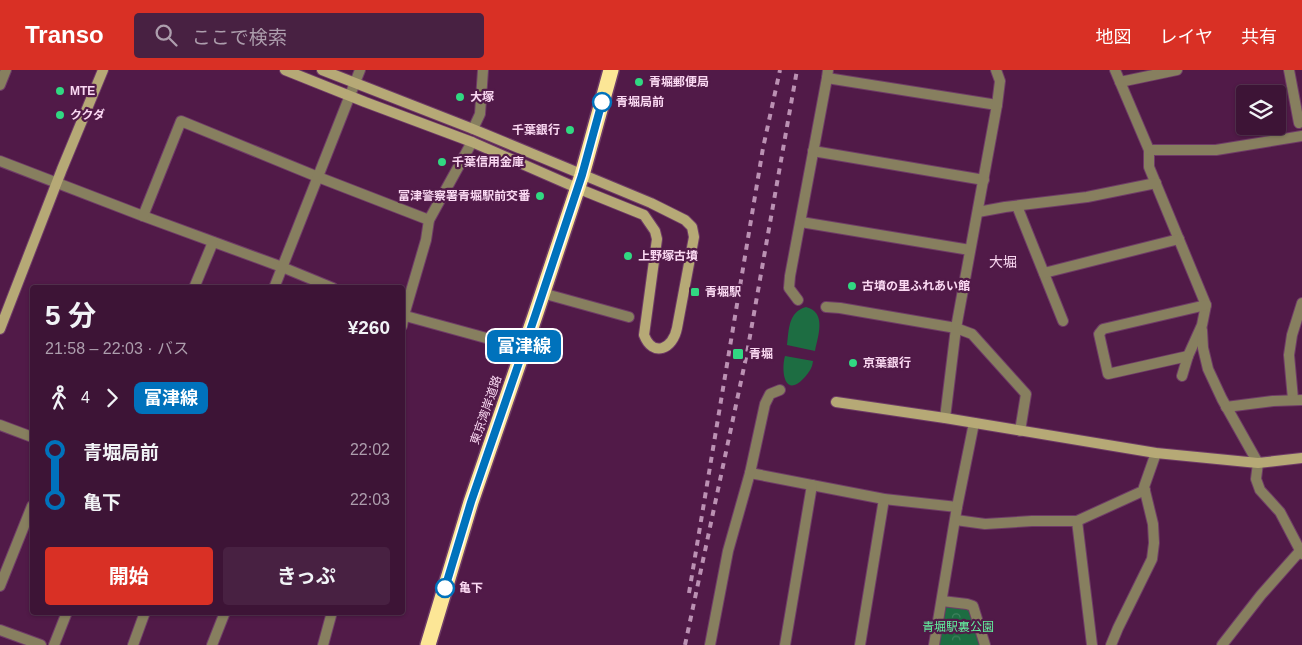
<!DOCTYPE html>
<html lang="ja">
<head>
<meta charset="utf-8">
<style>
	:root { --surface:#3d1436; --page:#482142; --text:#f1f3f6; --muted:#ad9ead; --line:#563351; --accent:#d93025 }
	body { margin:0; font-family:Arial,"Noto Sans JP",sans-serif; background:var(--page); color:var(--text); height:100vh; display:flex; flex-direction:column; font-size:19px; white-space:nowrap }
	* { box-sizing:border-box; margin:0 }
	p { font-size:16px; color:var(--muted) }
	.icon { flex:none; width:28px; height:28px; fill:none; stroke:currentColor; stroke-width:2; stroke-linecap:round; stroke-linejoin:round }
	.map { position:relative; flex:1; overflow:hidden }
	.side { position:absolute; left:30px; top:215px; width:375px; height:330px; display:flex; flex-direction:column; background:var(--surface); border-radius:5px; box-shadow:0 1px 4px #0004,0 0 0 1px var(--line) }
	.side>* { flex:none }
	.badge { padding:0 10px; border-radius:8px; font-size:18px; line-height:32px }
	.buttons { position:absolute; left:1236px; top:15px; display:grid; gap:10px }
	.buttons a { display:grid; place-items:center; width:50px; height:50px; border-radius:5px; background:var(--surface); box-shadow:0 1px 4px #0004,0 0 0 1px var(--line); font-size:25px }
	.map>.badge { position:absolute; translate:-50% -50%; box-shadow:0 0 0 2px #fff }
	.legs { display:flex; align-items:center; gap:8px; height:55px; padding:0 15px; font-size:16px }
	.legs p { margin-inline-start:auto }
	.head { display:flex; align-items:center; justify-content:space-between; height:85px; padding:0 15px }
	h1 { font-size:28px; font-weight:700; line-height:38px }
	.primary-button { display:flex; gap:10px; margin-top:auto; padding:10px 15px }
	.primary-button a { flex:1; height:58px; border-radius:5px; background:var(--accent); color:#fff; font-size:20px; font-weight:700; line-height:58px; text-align:center }
	.primary-button a+a { background:var(--page); color:var(--text) }
	ul { padding:0 15px; list-style:none }
	li { display:flex; align-items:center; gap:18px; height:50px; font-size:19px }
	li i { display:grid; place-items:center; width:8px; height:100%; margin:0 6px; background:currentColor }
	li i::after { content:''; width:12px; height:12px; margin:-6px; border:4px solid; border-radius:50%; background:var(--surface) }
	li p { margin-inline-start:auto }
	li:first-child i { background:linear-gradient(#0000 50%,currentColor 0) }
	li:last-child i { background:linear-gradient(currentColor 50%,#0000 0) }
	header { display:flex; align-items:center; gap:30px; box-sizing:border-box; height:70px; padding:0 25px; background:var(--accent); color:#fff }
	header strong { font-size:24px }
	nav { display:flex; gap:28px; margin-inline-start:auto; font-size:18px }
	.search { width:350px; height:45px; background:var(--page); display:flex; align-items:center; gap:12px; box-sizing:border-box; padding:0 18px; border-radius:5px; color:var(--muted); font-size:19px }
	.map>svg:first-child { display:block }
</style>
</head>
<body>
<header>
<strong>Transo</strong>
<div class="search"><svg class="icon" aria-label="search" viewBox="0 0 24 24"><circle cx="10" cy="10" r="6"/><path d="M15 15l6 6"/></svg>ここで検索</div>
<nav><a>地図</a><a>レイヤ</a><a>共有</a></nav>
</header>
<div class="map">
<svg width="1302" height="575" viewBox="0 0 1302 575">
	<defs>
		<pattern id="park-crowns" width="20" height="18" patternUnits="userSpaceOnUse" patternTransform="scale(1.25)"><rect width="20" height="18" fill="#1d6d42"/><path d="M2 6a3 3 0 1 1 6 0M12 15a3 3 0 1 1 6 0" fill="none" stroke="#3f815e"/></pattern>
	</defs>
	<rect width="100%" height="100%" fill="#511a48"/>
	<g fill="#1d6d42">
		<path d="M806 237C827 242 818 266 815 281L787 275C789 260 788 242 806 237Z"/>
		<path d="M785 286 813 291C812 299 809 302 804 308 784 329 781 300 785 286Z"/>
	</g>
	<path fill="url(#park-crowns)" d="M944 534 971 539 981 575H938Z"/>
	<g fill="none" stroke-linecap="round" stroke-linejoin="round">
		<defs>
			<g id="street">
				<path d="M1115 0 1149 80V97L1206 235 1202 255 1188 286 1182 306"/>
				<path d="M1289 0 1299 53"/>
				<path d="M827 8 997 35"/>
				<path d="M1120 12 1177 0"/>
				<path d="M0 15 6 0"/>
				<path d="M473 59 480 44 483 0"/>
				<path d="M1149 80H1216L1302 66"/>
				<path d="M813 81 984 110"/>
				<path d="M0 91 143 146 282 197 333 218"/>
				<path d="M1017 136 1063 251"/>
				<path d="M978 142 1005 137 1087 127 1156 113"/>
				<path d="M143 146 181 51 318 107 429 150"/>
				<path d="M801 152 970 180"/>
				<path d="M1044 203 1179 169"/>
				<path d="M194 218 213 172"/>
				<path d="M274 218 360 0"/>
				<path d="M542 223 629 247"/>
				<path d="M798 230 789 218 790 206 827 8 828 0"/>
				<path d="M826 237 840 238 956 258 972 264 1026 324 1020 361"/>
				<path d="M402 245 523 278"/>
				<path d="M402 256 404 245 426 170 429 150 472 72"/>
				<path d="M1202 260 1203 278 1208 299 1222 329 1258 393 1256 409 1260 420 1280 442 1302 484"/>
				<path d="M1188 286 1108 304 1099 264 1103 259 1206 235"/>
				<path d="M1293 329 1289 285 1292 265 1302 233"/>
				<path d="M1226 337 1273 331 1302 330"/>
				<path d="M945 348 956 258 997 35 1000 11 996 0"/>
				<path d="M0 355 32 367"/>
				<path d="M750 403 884 429 957 437"/>
				<path d="M956 450 985 454 1032 451H1077L1145 420"/>
				<path d="M1077 451 1092 575"/>
				<path d="M0 516 32 436"/>
				<path d="M942 531 967 534 973 536 985 575"/>
				<path d="M0 560 41 575"/>
				<path d="M54 575 67 542"/>
				<path d="M133 575 145 542"/>
				<path d="M212 575 225 542"/>
				<path d="M323 575 332 542"/>
				<path d="M710 575 728 481 750 403 765 334 770 324 780 320"/>
				<path d="M785 575 812 415"/>
				<path d="M860 575 884 429"/>
				<path d="M934 575 957 437 974 353"/>
				<path d="M1111 575 1118 558 1152 489 1154 473 1153 454 1144 417 1156 383"/>
				<path d="M1222 575 1261 525 1300 481"/>
			</g>
			<g id="secondary">
				<path d="M285 0 365 32 472 72 577 118 644 145 655 161 657 169 644 265C653 288 673 279 677 258L694 167 692 157 685 150 651 133 473 59 322 0"/>
				<path d="M0 259 62 99 103 0"/>
				<path d="M836 332 945 348 1156 383 1258 393 1302 388"/>
			</g>
			<path id="highway" d="M428 575 471 432 535 246 582 105 611 0"/>
		</defs>
		<use href="#street" stroke="#6f3c67" stroke-width="12"/>
		<use href="#secondary" stroke="#6f3c67" stroke-width="12"/>
		<use href="#highway" stroke="#6f3c67" stroke-width="18"/>
		<use href="#street" stroke="#877f5f" stroke-width="10"/>
		<use href="#secondary" stroke="#b6a976" stroke-width="10"/>
		<use href="#highway" stroke="#fce696" stroke-width="15"/>
		<g stroke="#bb91b3" stroke-width="4" stroke-dasharray="6 6" stroke-linecap="butt">
			<path d="M689 523 763 78 780 0"/>
			<path d="M685 575 747 283 797 0"/>
		</g>
	</g>
	<g fill="none" stroke-linecap="round" stroke-linejoin="round">
		<defs>
			<path id="line-1" d="M445 518 471 432 535 246 582 105 602 32"/>
		</defs>
		<use href="#line-1" stroke="#fff" stroke-width="11"/>
		<use href="#line-1" stroke="#0072bc" stroke-width="8"/>
	</g>
	<g fill="#31d882" stroke="#511a48" stroke-width="2">
		<circle cx="639" cy="12" r="5"/>
		<circle cx="60" cy="21" r="5"/>
		<circle cx="460" cy="27" r="5"/>
		<circle cx="60" cy="45" r="5"/>
		<circle cx="570" cy="60" r="5"/>
		<circle cx="442" cy="92" r="5"/>
		<circle cx="540" cy="126" r="5"/>
		<circle cx="628" cy="186" r="5"/>
		<circle cx="852" cy="216" r="5"/>
		<rect x="690" y="217" width="10" height="10" rx="2.5"/>
		<rect x="732" y="278" width="12" height="12" rx="2.5"/>
		<circle cx="853" cy="293" r="5"/>
	</g>
	<g fill="#fff" stroke="#0072bc" stroke-width="2.5">
		<circle cx="602" cy="32" r="9"/>
		<circle cx="445" cy="518" r="9"/>
	</g>
	<g text-anchor="middle" dominant-baseline="central" stroke-width="4.5" stroke-linejoin="round" paint-order="stroke">
		<g font-size="12" font-weight="bold" fill="#fad8f2" stroke="#511a48" text-anchor="start">
			<text x="649" y="12">青堀郵便局</text>
			<text x="70" y="21">MTE</text>
			<text x="470" y="27">大塚</text>
			<text x="70" y="45">ククダ</text>
			<text x="560" y="60" text-anchor="end">千葉銀行</text>
			<text x="452" y="92">千葉信用金庫</text>
			<text x="530" y="126" text-anchor="end">富津警察署青堀駅前交番</text>
			<text x="638" y="186">上野塚古墳</text>
			<text x="862" y="216">古墳の里ふれあい館</text>
			<text x="705" y="222">青堀駅</text>
			<text x="749" y="284">青堀</text>
			<text x="863" y="293">京葉銀行</text>
		</g>
		<g font-size="12" font-weight="bold" fill="#fad8f2" stroke="#511a48" text-anchor="start">
			<text x="616" y="32">青堀局前</text>
			<text x="459" y="518">亀下</text>
		</g>
		<g font-size="12" fill="#fad8f2" stroke="#511a48">
			<text transform="translate(486 340) rotate(-71)">東京湾岸道路</text>
		</g>
		<g font-size="12" fill="#62f09e" stroke="#511a48">
			<text x="958" y="557">青堀駅裏公園</text>
		</g>
		<g font-size="14" fill="#fad8f2" stroke="#511a48">
			<text x="1003" y="192">大堀</text>
		</g>
	</g>
</svg>
<div class="buttons">
<a><svg class="icon" aria-label="layers" viewBox="0 0 24 24"><path d="M12 4l9 5-9 5-9-5zM3 14l9 5 9-5"/></svg></a>
</div>
<b class="badge" style="left:524px;top:276px;background:#0072bc;color:#fff">富津線</b>
<section class="side">
<div class="head"><div><h1>5 分</h1><p>21:58 – 22:03 · バス</p></div><b>¥260</b></div>
<div class="legs"><svg class="icon" aria-label="walk" viewBox="0 0 24 24"><circle cx="13" cy="4" r="2"/><path d="M13 8l-2 6 4 7M11 14l-3 7M7 12l3-4h3l4 4"/></svg>4<svg class="icon" aria-label="forward" viewBox="0 0 24 24"><path d="M9 5l7 7-7 7"/></svg><b class="badge" style="background:#0072bc;color:#fff">富津線</b></div>
<ul>
<li><i style="color:#0072bc"></i><b>青堀局前</b><p>22:02</p></li>
<li><i style="color:#0072bc"></i><b>亀下</b><p>22:03</p></li>
</ul>
<div class="primary-button"><a>開始</a><a>きっぷ</a></div>
</section>
</div>
</body>
</html>
